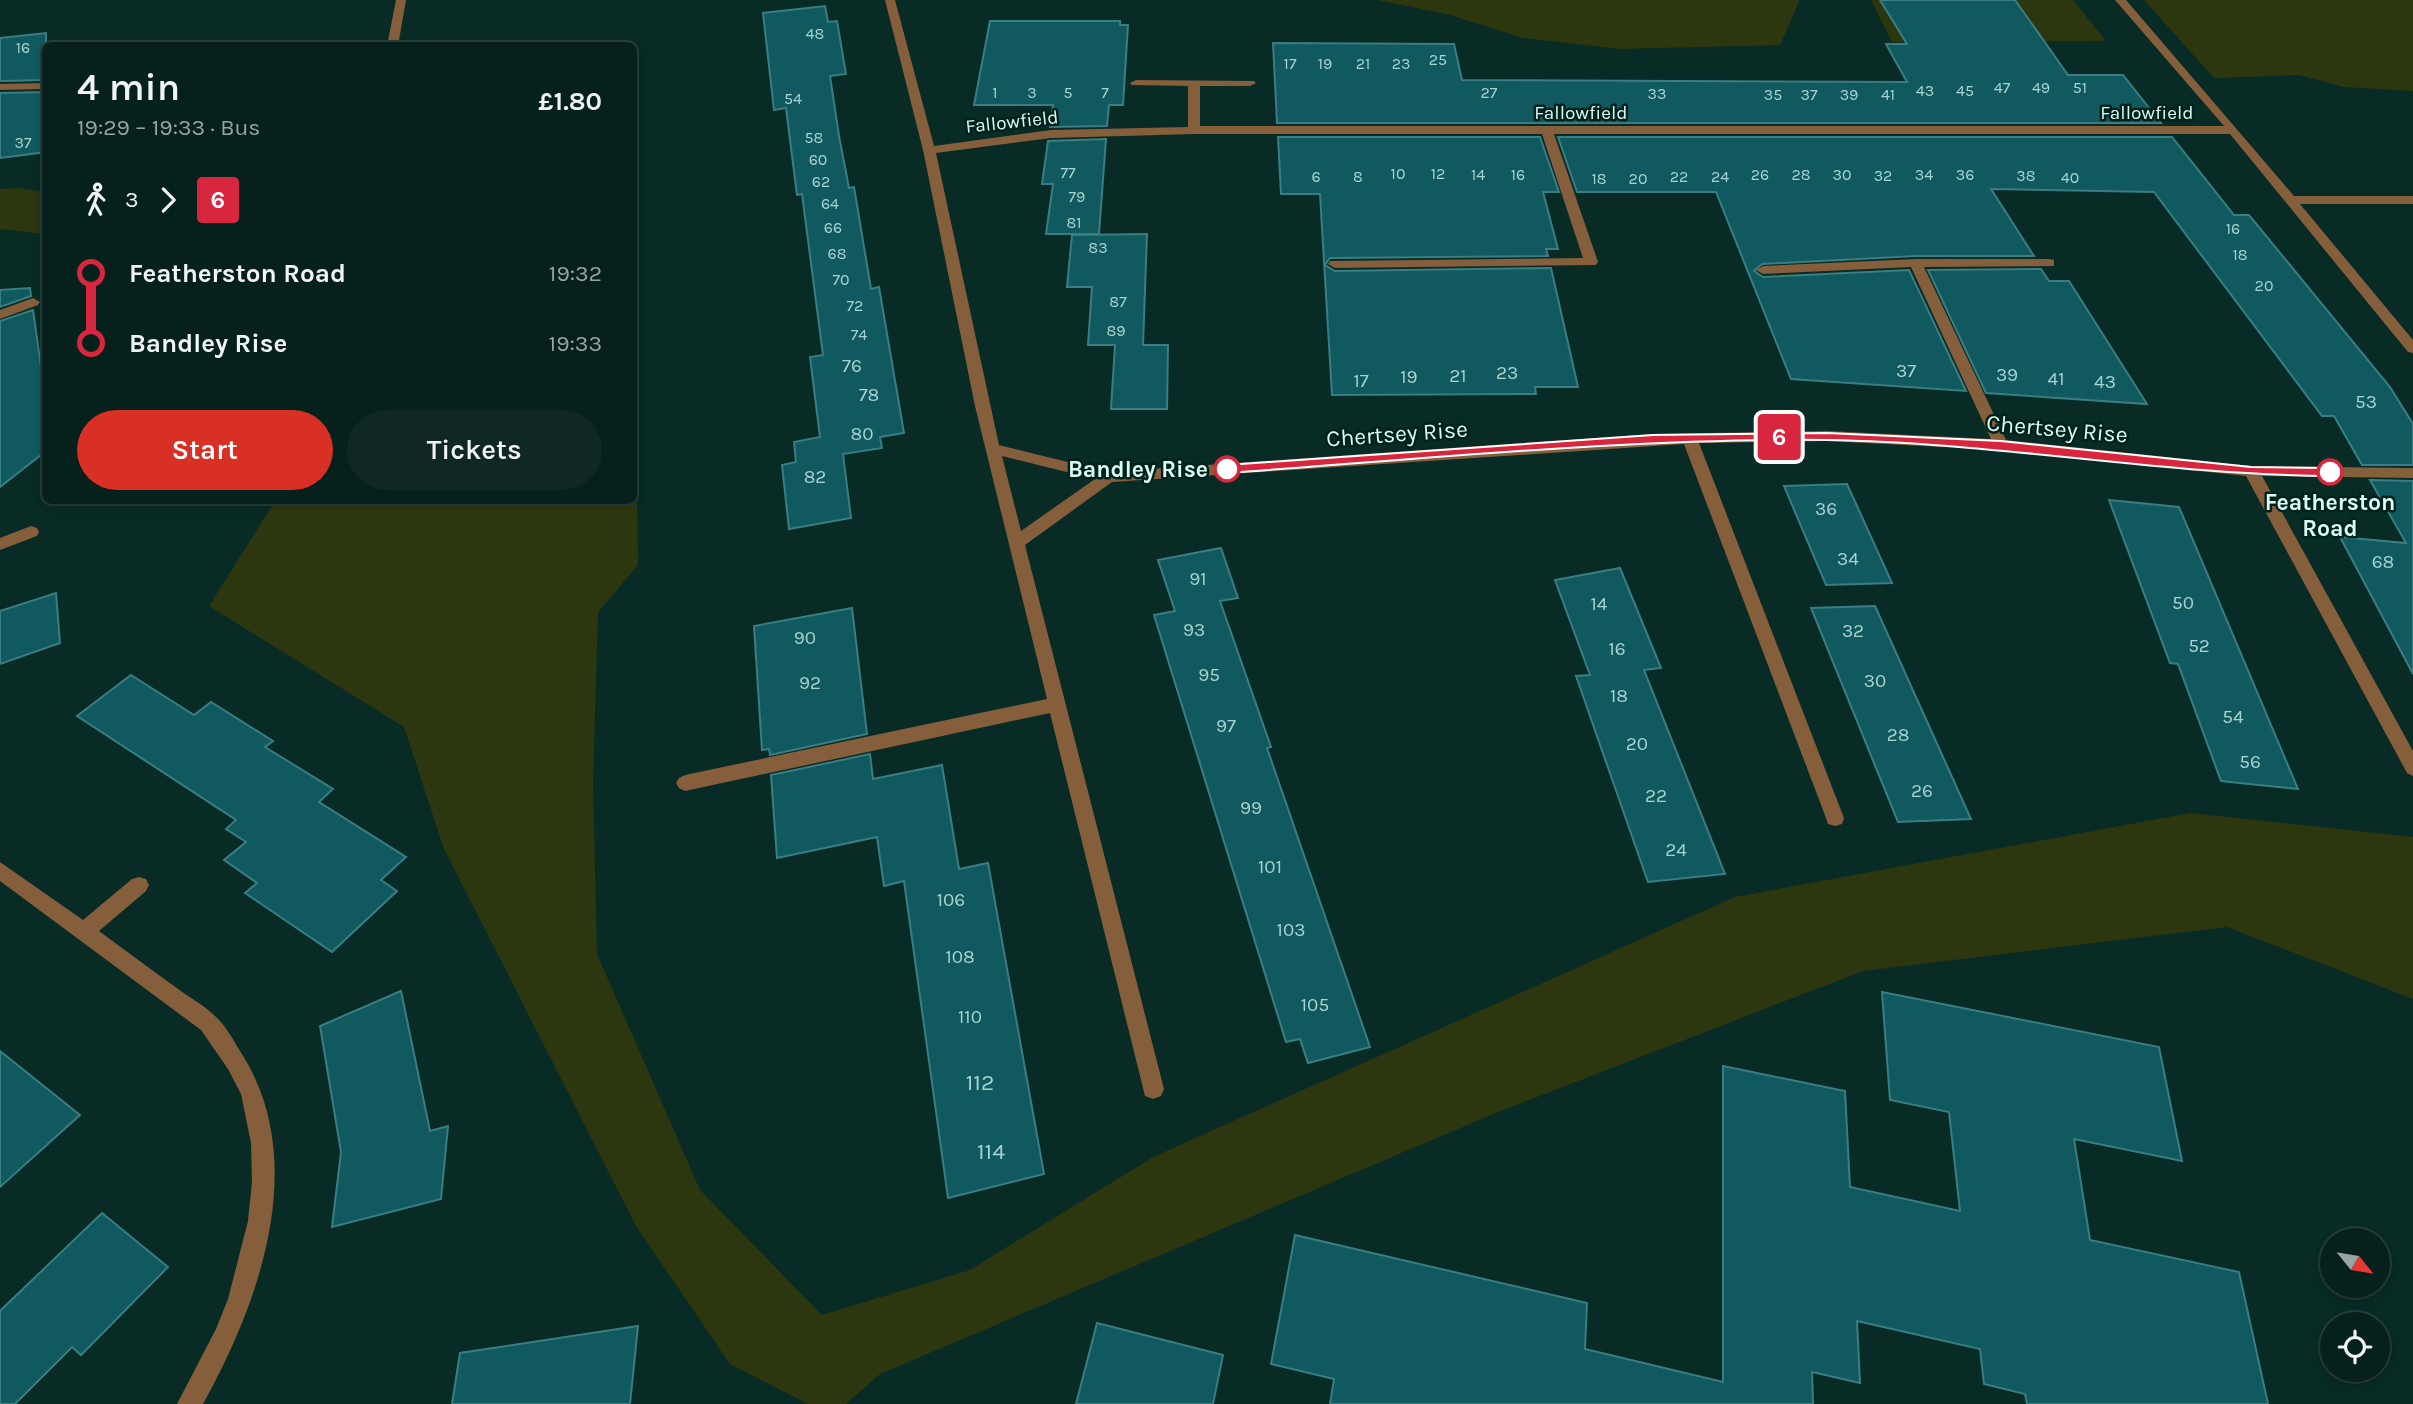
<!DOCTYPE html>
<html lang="en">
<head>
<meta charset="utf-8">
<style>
	:root { --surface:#06201c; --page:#0f2825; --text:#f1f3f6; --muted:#98a3a3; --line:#273e3b; --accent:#d93025 }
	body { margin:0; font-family:Karla,sans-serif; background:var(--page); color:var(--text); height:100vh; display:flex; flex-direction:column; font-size:26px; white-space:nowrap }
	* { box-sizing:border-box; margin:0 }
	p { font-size:23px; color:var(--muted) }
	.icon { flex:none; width:38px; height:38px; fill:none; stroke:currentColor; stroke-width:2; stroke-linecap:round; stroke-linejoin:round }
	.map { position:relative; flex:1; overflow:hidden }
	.details { position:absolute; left:42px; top:42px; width:595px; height:462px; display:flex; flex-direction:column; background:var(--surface); border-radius:10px; box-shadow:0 4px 10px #0003,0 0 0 2px var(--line) }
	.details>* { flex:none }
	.badge { padding:0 14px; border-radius:5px; font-size:24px; line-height:46px }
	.needle { width:46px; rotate:120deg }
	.controls { position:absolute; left:2320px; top:1228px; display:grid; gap:14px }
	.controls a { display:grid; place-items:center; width:70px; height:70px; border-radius:50%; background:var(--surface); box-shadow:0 4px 10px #0003,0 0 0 2px var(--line); font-size:35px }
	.map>.badge { position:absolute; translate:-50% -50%; box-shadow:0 0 0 4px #fff }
	.legs { display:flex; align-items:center; gap:10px; height:77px; padding:0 35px; font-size:23px }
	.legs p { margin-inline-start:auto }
	.overview { display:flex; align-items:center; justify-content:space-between; height:119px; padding:0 35px }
	h1 { font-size:38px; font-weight:600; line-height:52px }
	.primary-button { display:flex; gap:14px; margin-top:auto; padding:14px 35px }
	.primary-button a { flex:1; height:80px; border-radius:42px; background:var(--accent); color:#fff; font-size:28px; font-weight:600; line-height:80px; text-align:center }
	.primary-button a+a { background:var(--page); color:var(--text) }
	ul { padding:0 35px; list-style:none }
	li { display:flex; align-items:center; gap:24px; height:70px; font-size:26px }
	li i { display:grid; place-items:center; width:10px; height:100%; margin:0 9px; background:currentColor }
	li i::after { content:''; width:18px; height:18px; margin:-9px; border:5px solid; border-radius:50%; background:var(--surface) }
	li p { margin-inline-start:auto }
	li:first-child i { background:linear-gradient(#0000 50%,currentColor 0) }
	li:last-child i { background:linear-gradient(currentColor 50%,#0000 0) }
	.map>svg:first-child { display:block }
</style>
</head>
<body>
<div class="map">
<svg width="2413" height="1404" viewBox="0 0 2413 1404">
	<rect width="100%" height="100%" fill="#082b26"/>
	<g fill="#2d370f">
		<path d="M1378 0H1798L1799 2 1780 45 1619 49 1523 38 1450 15Z"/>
		<path d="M1871 0H2073L2106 41 1892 42Z"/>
		<path d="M2144 0H2413V91L2344 87 2299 75 2214 78Z"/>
		<path d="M19 188 45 192V234L0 229V189Z"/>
		<path d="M634 288 638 565 598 612 593 783 597 954 700 1190 822 1315 970 1270 1153 1157 1735 897 2190 813 2413 837V999L2227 927 1863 971 1498 1112 880 1374 846 1404H808L730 1364 636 1226 444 849 404 727 209 606 275 501 634 500Z"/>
	</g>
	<g fill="#105a5f" stroke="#3a7d82" stroke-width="2">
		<path d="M1880 0H2015L2068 75H2123L2161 123H1277L1273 43 1454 44 1462 80 1907 82 1886 44H1907Z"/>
		<path d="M825 6 828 22 837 21 846 74 830 76 839 136 849 188 854 187 871 289 879 287 904 433 880 437 882 448 843 454 851 518 789 529 782 465 796 462 794 442 820 437 810 357 823 355 802 194 797 195 786 108 774 110 763 13Z"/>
		<path d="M990 21H1120V25H1128L1123 105H1109L1107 126 1050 127 1053 105H974Z"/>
		<path d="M46 33V80L0 81V38Z"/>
		<path d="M46 92V152L0 158V93Z"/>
		<path d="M1278 137H1540L1559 192H1543L1558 249H1546L1548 256 1330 258 1325 265 1335 271 1551 268 1578 387H1535L1536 394 1332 395 1320 194H1281Z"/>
		<path d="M1558 137H2172L2234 215H2249L2390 387 2413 424V465H2362L2334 416H2322L2154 192 1991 189 2034 256H1916L1762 264 1754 271 1763 277 1909 270 1966 391 1791 379 1716 192H1577Z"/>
		<path d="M1106 139 1099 234H1046L1053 184H1042L1048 141Z"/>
		<path d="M1147 234 1143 345H1168L1167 409H1111L1115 345H1088L1092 287H1067L1072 235Z"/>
		<path d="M2041 269 2049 281H2069L2147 404 1986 393 1928 270Z"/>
		<path d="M30 288 31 296 0 307V290Z"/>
		<path d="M33 310 46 402V451L0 487V321Z"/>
		<path d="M2370 480 2413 481V674L2340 537 2406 543Z"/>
		<path d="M1847 484 1892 583 1826 585 1784 486Z"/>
		<path d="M2109 500 2179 507 2298 789 2221 781 2178 664 2170 663Z"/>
		<path d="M1221 548 1238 598 1220 601 1271 747 1267 748 1370 1047 1308 1063 1300 1039 1286 1042 1154 615 1175 611 1158 560Z"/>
		<path d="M1620 568 1661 668 1644 670 1725 874 1648 882 1576 676 1590 675 1555 580Z"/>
		<path d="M56 593 60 643 0 664V611Z"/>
		<path d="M1875 606 1920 706 1971 819 1898 822 1811 608Z"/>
		<path d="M852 608 867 734 770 755 769 749 762 750 754 626Z"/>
		<path d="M131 675 194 715 211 702 273 741 265 747 333 789 319 802 406 857 381 880 397 891 332 952 245 893 257 883 224 860 246 842 226 829 236 820 77 716Z"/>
		<path d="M870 754 873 779 942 765 959 869 988 863 1044 1174 948 1198 904 881 884 886 877 837 777 858 771 775Z"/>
		<path d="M401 991 430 1131 448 1126 441 1199 332 1227 341 1152 320 1026Z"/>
		<path d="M1882 992 2159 1047 2182 1161 2074 1139 2090 1240 2239 1272 2268 1404H2027L2025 1394 1984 1384 1980 1349 1857 1321 1860 1383 1812 1372 1813 1404H1330L1334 1379 1271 1364 1295 1235 1587 1303 1585 1349 1723 1382V1066L1845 1091 1850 1187 1960 1211 1949 1112 1890 1100Z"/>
		<path d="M0 1051 80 1115 0 1187Z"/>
		<path d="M102 1213 168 1267 81 1355 72 1347 15 1404H0V1311Z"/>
		<path d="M1097 1323 1223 1355 1213 1404H1076Z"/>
		<path d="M638 1326 630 1404H452L460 1353Z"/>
	</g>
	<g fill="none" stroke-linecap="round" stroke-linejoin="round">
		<g fill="#855e3b" fill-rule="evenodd">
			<path d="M396 0H406L398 46H387Z"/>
			<path d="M885 0H895L934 146 1051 130 1188 127V86L1132 85 1130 83 1136 80 1254 81 1256 83 1250 86H1200V126H2224L2115 0H2126L2294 196H2413V204H2300L2413 340V353L2408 352 2230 134H1554L1598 262 1596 265 1335 268 1328 264 1330 261 1583 258 1542 134H1194L1051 138 936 153 999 445 1108 472 1653 434 1827 431 1991 439 1911 267 1763 274 1756 270 1763 266 1916 259H2049L2054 260V266L1924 267 2006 440 2251 466 2413 468V478L2262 476 2413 751V776L2407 773 2246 476 2001 450 1827 441 1699 443 1844 818 1842 824 1835 826 1828 824 1826 818 1684 444 1112 482 1025 545 1164 1089 1161 1096 1153 1099 1145 1096 1050 713 685 791 679 788 676 783 679 778 685 775 1047 699 975 406 923 150ZM1002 456 1095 479 1021 531Z"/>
			<path d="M46 83V89L0 90V84Z"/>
			<path d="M33 298 40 302 38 305 0 319V310Z"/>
			<path d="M31 526 37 528 39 532 37 536 0 550V538Z"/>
			<path d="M0 862 83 920 132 879 139 877 146 879 149 885 146 891 99 931C126 951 153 971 181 991 192 999 205 1006 215 1016 225 1025 233 1039 240 1051 311 1159 260 1302 203 1404H177L216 1329 228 1299 248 1221 252 1182 251 1143 241 1094 228 1069 201 1030 0 881Z"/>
		</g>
	</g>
	<path fill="#d7263d" stroke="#fff" stroke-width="2" d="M1827 433 2001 441 2251 467 2330 468 2336 472 2330 476C2162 475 1995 442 1826 440 1626 438 1426 459 1227 473L1221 469 1227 465 1653 435Z"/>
	<g fill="#fff" stroke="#d7263d" stroke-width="3.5">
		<circle cx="1227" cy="469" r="12"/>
		<circle cx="2330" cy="472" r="12"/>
	</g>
	<g text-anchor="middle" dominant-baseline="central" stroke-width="5" stroke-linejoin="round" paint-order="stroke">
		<g font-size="16" fill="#a9d3d0">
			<text x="815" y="33">48</text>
			<text x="23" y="47">16</text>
			<text x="1438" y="59">25</text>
			<text x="1290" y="63">17</text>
			<text x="1325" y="63">19</text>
			<text x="1363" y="63">21</text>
			<text x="1401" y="63">23</text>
			<text x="2002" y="87">47</text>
			<text x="2041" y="87">49</text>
			<text x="2080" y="87">51</text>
			<text x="1925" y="90">43</text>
			<text x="1965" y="90">45</text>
			<text x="995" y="92">1</text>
			<text x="1032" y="92">3</text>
			<text x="1068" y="92">5</text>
			<text x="1105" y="92">7</text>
			<text x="1489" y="92">27</text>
			<text x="1657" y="93">33</text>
			<text x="1773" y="94">35</text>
			<text x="1809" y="94">37</text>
			<text x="1849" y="94">39</text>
			<text x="1888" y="94">41</text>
			<text x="793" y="98">54</text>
			<text x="814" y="137">58</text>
			<text x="23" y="142">37</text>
			<text x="818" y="159">60</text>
			<text x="1068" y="172">77</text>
			<text x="1398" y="173">10</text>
			<text x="1438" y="173">12</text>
			<text x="1478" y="174">14</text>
			<text x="1518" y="174">16</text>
			<text x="1760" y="174">26</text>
			<text x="1801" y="174">28</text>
			<text x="1842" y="174">30</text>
			<text x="1924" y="174">34</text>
			<text x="1965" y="174">36</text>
			<text x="1883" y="175">32</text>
			<text x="2026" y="175">38</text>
			<text x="1316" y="176">6</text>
			<text x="1358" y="176">8</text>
			<text x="1679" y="176">22</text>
			<text x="1720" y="176">24</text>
			<text x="2070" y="177">40</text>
			<text x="1599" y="178">18</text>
			<text x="1638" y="178">20</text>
			<text x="821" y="181">62</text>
			<text x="1077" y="196">79</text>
			<text x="830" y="203">64</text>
			<text x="1074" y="222">81</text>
			<text x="833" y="227">66</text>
			<text x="2233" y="228">16</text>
			<text x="1098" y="247">83</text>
			<text x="837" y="253">68</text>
			<text x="2240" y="254">18</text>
			<text x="841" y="279">70</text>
			<text x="2264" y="285">20</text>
			<text x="1118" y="301">87</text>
			<text x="855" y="305">72</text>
			<text x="1116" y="330">89</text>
			<text x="859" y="334">74</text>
		</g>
		<g font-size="19" fill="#dcfbf5" stroke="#00221d">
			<text x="1581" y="113">Fallowfield</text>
			<text x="2147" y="113">Fallowfield</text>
			<text transform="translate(1012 122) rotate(-6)">Fallowfield</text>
		</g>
		<g font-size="19" fill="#a9d3d0">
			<text x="852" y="366">76</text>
			<text x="1906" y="371">37</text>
			<text x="1507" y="373">23</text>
			<text x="2007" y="375">39</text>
			<text x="1458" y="376">21</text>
			<text x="1409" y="377">19</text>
			<text x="2056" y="379">41</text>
			<text x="1361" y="381">17</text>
			<text x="2105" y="382">43</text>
			<text x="869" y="395">78</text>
			<text x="2366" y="402">53</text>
			<text x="862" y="434">80</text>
			<text x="815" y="477">82</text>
			<text x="1826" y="509">36</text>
			<text x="1848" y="559">34</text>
			<text x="2383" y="562">68</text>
			<text x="1198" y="579">91</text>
			<text x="2183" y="603">50</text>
			<text x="1599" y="604">14</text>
			<text x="1194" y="630">93</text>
			<text x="1853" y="631">32</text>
			<text x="805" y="638">90</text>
			<text x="2199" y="646">52</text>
			<text x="1617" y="649">16</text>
			<text x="1209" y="675">95</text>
			<text x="1875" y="681">30</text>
			<text x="810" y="683">92</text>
			<text x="1619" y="696">18</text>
			<text x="2233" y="717">54</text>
			<text x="1226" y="726">97</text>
			<text x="1898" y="735">28</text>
			<text x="1637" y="744">20</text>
			<text x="2250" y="762">56</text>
			<text x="1922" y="791">26</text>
			<text x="1656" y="796">22</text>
			<text x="1251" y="808">99</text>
			<text x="1676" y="850">24</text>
			<text x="1270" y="867">101</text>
			<text x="951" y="900">106</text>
			<text x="1291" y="930">103</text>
			<text x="960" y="957">108</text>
			<text x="1315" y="1005">105</text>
			<text x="970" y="1017">110</text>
		</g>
		<g font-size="23" fill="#dcfbf5" stroke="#00221d">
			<text transform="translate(2057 429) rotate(5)">Chertsey Rise</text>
			<text transform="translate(1397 434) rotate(-4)">Chertsey Rise</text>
		</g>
		<g font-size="23" font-weight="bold" fill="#dcfbf5" stroke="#00221d" text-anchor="end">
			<text x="1208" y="469">Bandley Rise</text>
			<text x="2330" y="502" text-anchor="middle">Featherston<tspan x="2330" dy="26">Road</tspan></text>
		</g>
		<g font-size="23" fill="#a9d3d0">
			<text x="980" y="1082">112</text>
			<text x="991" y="1151">114</text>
		</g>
	</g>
</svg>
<div class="controls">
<a><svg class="needle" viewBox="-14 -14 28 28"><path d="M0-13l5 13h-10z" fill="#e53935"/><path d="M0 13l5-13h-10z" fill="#98a3a3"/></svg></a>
<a><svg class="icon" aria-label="locate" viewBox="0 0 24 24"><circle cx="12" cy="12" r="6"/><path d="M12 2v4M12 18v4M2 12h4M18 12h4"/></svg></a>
</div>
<b class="badge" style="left:1779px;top:437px;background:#d7263d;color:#fff">6</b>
<section class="details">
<div class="overview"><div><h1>4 min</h1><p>19:29 – 19:33 · Bus</p></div><b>£1.80</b></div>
<div class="legs"><svg class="icon" aria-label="walk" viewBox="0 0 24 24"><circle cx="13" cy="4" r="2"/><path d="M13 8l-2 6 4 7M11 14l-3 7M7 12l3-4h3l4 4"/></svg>3<svg class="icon" aria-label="forward" viewBox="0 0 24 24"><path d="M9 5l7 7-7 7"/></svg><b class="badge" style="background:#d7263d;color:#fff">6</b></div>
<ul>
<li><i style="color:#d7263d"></i><b>Featherston Road</b><p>19:32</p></li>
<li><i style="color:#d7263d"></i><b>Bandley Rise</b><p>19:33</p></li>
</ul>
<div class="primary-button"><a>Start</a><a>Tickets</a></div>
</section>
</div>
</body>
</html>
